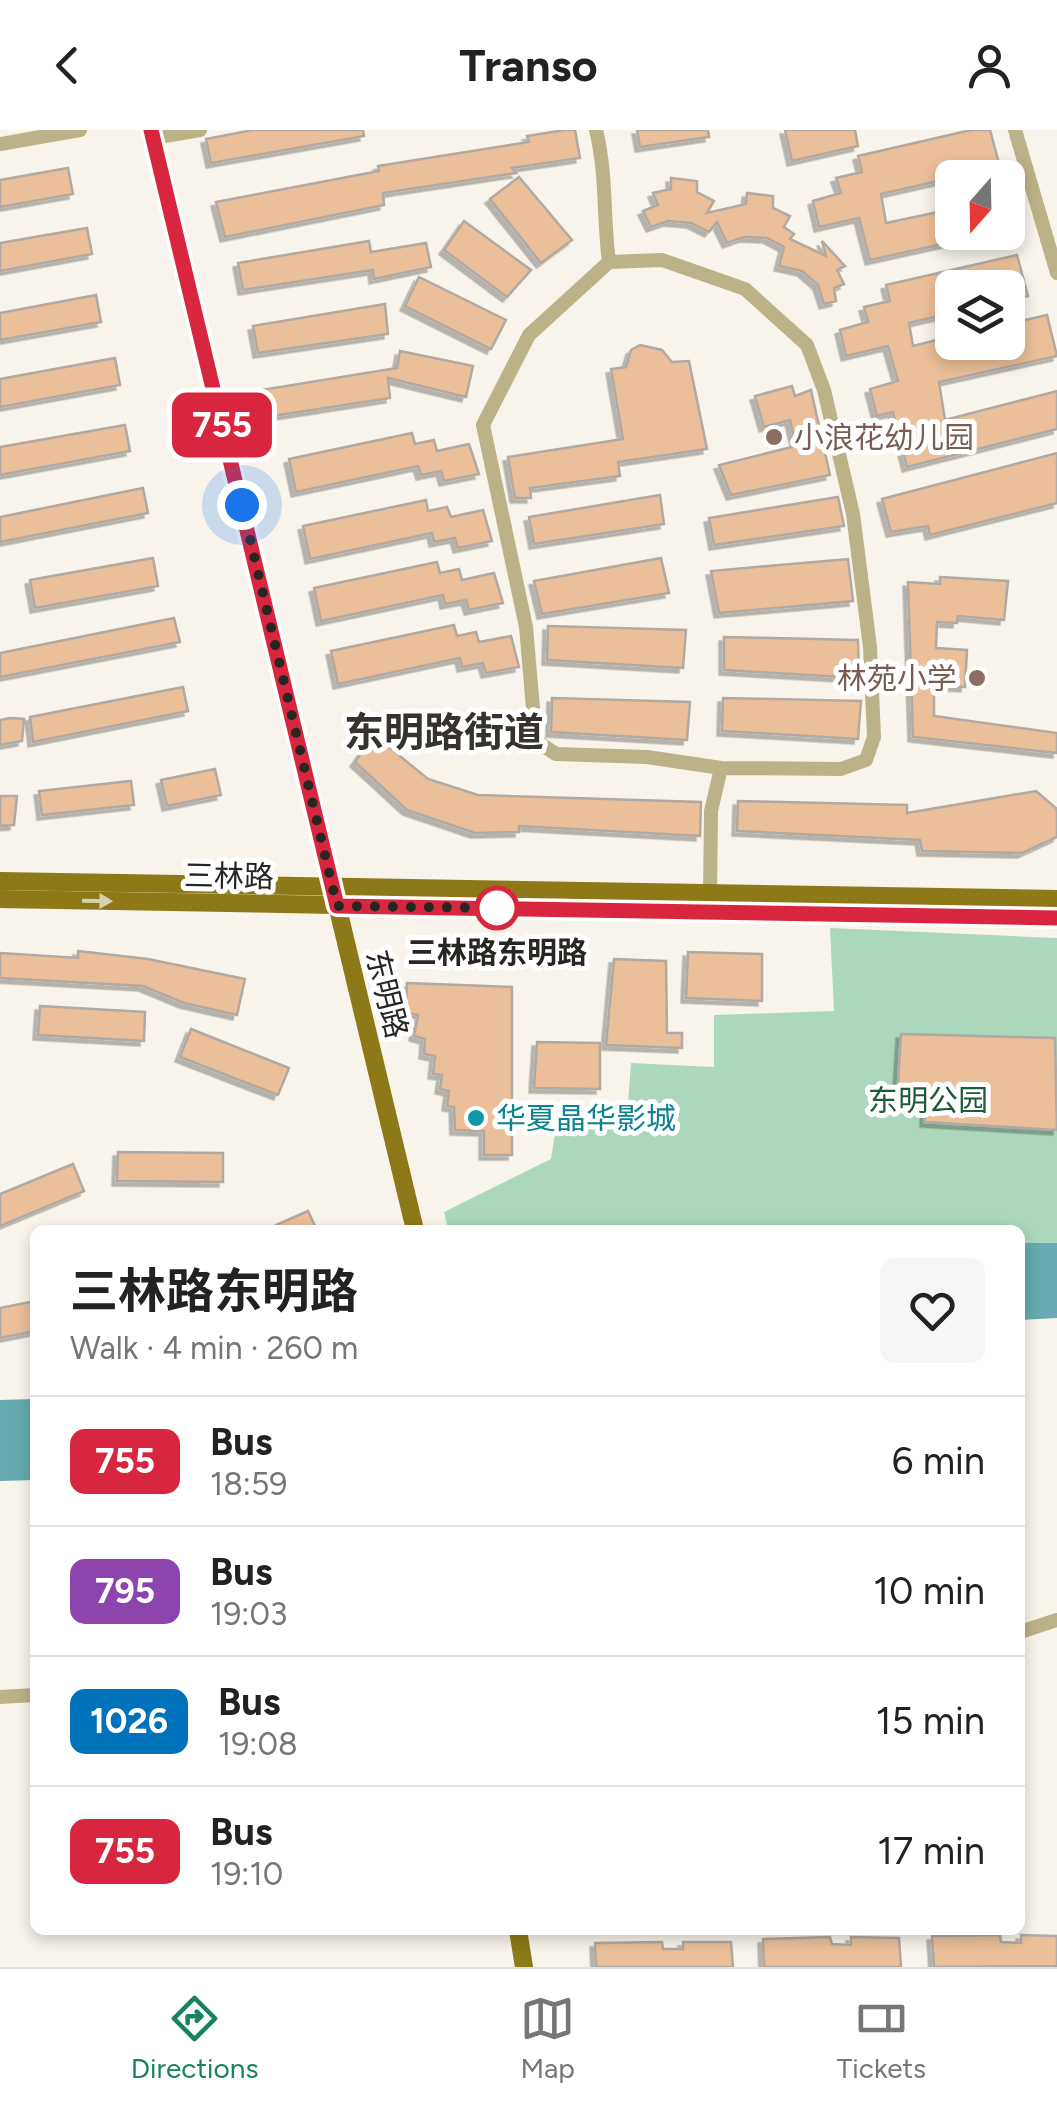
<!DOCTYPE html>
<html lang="en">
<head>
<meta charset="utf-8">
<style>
	:root { --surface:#fff; --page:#f6f6f6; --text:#222; --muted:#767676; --line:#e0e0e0; --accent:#19835f }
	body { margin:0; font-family:Figtree,"Noto Sans SC",sans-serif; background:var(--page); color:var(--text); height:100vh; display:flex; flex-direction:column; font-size:38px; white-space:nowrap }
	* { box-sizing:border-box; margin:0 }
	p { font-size:32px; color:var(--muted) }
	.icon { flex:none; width:55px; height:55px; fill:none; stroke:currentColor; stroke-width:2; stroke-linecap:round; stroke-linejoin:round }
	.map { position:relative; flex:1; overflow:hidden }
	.panel { position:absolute; left:30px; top:1095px; width:995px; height:710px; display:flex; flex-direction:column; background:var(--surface); border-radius:15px; box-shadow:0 5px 15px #0003 }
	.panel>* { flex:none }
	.badge { padding:0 20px; border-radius:15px; font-size:35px; line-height:65px }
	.needle { width:65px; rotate:200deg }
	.fabs { position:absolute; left:935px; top:30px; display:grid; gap:20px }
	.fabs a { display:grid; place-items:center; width:90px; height:90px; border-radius:15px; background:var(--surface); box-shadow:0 5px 15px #0003; font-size:50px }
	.you { position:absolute; width:50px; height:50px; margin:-25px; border:8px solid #fff; border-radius:50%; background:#1a73e8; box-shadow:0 0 0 15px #1a73e833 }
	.map>.badge { position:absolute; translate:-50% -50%; box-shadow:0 0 0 5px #fff }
	.round { display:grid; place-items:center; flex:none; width:105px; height:105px; border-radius:15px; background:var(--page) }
	.summary { display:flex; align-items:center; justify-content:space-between; height:170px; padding:0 40px }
	h1 { font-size:48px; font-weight:700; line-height:75px }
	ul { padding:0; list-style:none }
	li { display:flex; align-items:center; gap:30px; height:130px; padding:0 40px; border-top:2px solid var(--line) }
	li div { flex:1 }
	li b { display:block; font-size:38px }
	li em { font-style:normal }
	li .badge { min-width:110px; font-weight:700; text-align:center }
	header { display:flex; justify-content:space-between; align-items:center; height:130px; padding:0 40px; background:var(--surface); font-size:45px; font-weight:700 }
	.tab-bar { display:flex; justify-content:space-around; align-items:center; height:140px; border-top:2px solid var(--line); background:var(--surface); font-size:28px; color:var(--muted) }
	.tab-bar a { display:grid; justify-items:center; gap:5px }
	.tab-bar .on { color:var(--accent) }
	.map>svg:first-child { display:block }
</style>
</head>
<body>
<header><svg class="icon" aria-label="back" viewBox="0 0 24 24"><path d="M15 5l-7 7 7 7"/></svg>Transo<svg class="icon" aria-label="person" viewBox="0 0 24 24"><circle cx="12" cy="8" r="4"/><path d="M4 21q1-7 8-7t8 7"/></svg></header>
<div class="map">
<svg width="1057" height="1837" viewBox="0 0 1057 1837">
	<defs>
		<filter id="shadow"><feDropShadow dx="-4.5" dy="4.5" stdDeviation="0" flood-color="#0004"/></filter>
	</defs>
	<rect width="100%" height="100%" fill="#f8f4eb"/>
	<path fill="#abd7bc" d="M830 798 1057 808V1113H1020V1100H448L444 1082 551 1029 558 983 627 988 631 933 714 937V885L834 881Z"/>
	<g fill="#65abaf">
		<path d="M1020 1113H1057V1188L1020 1190Z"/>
		<path d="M35 1269V1350L0 1351V1270Z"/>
	</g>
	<g fill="#ebbf99" stroke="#b1a9a2" stroke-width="2.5" filter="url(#shadow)">
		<path d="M253 0H363L364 6 211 33 206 9Z"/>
		<path d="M565 0H575L580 28 512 38 516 43 383 63 384 75 225 107 216 72 379 41 378 36 529 12 527 6Z"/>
		<path d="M637 0H708L709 7 640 17Z"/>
		<path d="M785 0H855L858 16 792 31Z"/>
		<path d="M971 0H990L1000 37 881 64 886 93 952 79V112L870 130 859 88 819 97 813 71 841 63 836 48 862 42 858 26Z"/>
		<path d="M68 38 73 64 0 77V50Z"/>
		<path d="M519 47 572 110 541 133 490 69Z"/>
		<path d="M671 48 697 51V62L714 71 707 83 746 74 747 63 773 66V78L790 86 784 97 794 104 790 109 826 126 822 111 845 136 837 140 844 154 834 158 836 171 824 174 818 155 802 141 779 136 784 117 767 108 744 107 727 113 717 92 709 102 691 93 668 91 651 97 643 81 658 75 653 63 671 59Z"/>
		<path d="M464 91 531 140 507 167 444 120Z"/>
		<path d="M87 98 92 124 0 141V113Z"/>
		<path d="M369 111 371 122 426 113 431 137 374 149 373 140 243 160 238 133Z"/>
		<path d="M1017 125 1028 166 1008 170V158H952V183L909 193 913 216 952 206V212H1008V194L1047 185 1057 226 939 252 945 290 1057 261V299L907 337 893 282 877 286 870 259 898 251 888 216 846 226 840 200 868 192 864 177 890 171 886 155Z"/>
		<path d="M419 147 506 190 491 219 405 176Z"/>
		<path d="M96 165 101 192 0 210V183Z"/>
		<path d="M385 174 388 204 258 223 253 196Z"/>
		<path d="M640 215 662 220 672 232 689 231 707 319 618 332 620 346 530 358 531 368H515L508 327 623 309 611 239 626 237 631 220Z"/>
		<path d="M400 221 473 236 466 267 388 248 390 268 260 288 255 261 397 238Z"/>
		<path d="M115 228 120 255 0 277V249Z"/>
		<path d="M792 256 795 266 811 260 830 345 731 365 719 335 796 316 790 290 764 297 755 266Z"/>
		<path d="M125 295 130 321 0 345V317Z"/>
		<path d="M412 303 415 314 434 310 437 321 469 314 479 344 444 351 441 341 421 345 418 336 296 362 289 329Z"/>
		<path d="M1057 323V373L930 405 928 396 891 402 882 369Z"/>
		<path d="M143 358 148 383 0 412V387Z"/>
		<path d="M660 365 664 394 534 414 529 387Z"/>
		<path d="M838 367 844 396 714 415 709 388Z"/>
		<path d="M426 370 428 381 447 377 451 387 483 380 492 411 458 418 455 408 434 412 432 403 310 429 303 396Z"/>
		<path d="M153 428 158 456 35 478 30 450Z"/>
		<path d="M661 428 669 463 542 484 534 451Z"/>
		<path d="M848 429 853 471 719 483 711 441Z"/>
		<path d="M437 432 440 443 459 439 462 450 494 443 503 473 469 480 466 470 445 474 443 465 321 491 314 458Z"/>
		<path d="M940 447 1008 451 1004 490 958 486 957 493 937 492 936 518 967 520 965 557 934 555V586L1057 603V623L913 607 908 452 940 454Z"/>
		<path d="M174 488 180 512 0 547V523Z"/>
		<path d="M454 495 457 506 476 502 479 512 511 506 519 537 486 543 483 533 462 537 460 528 338 554 331 521Z"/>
		<path d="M548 496 686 500 683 538 547 530Z"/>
		<path d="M724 507 858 510 859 548 724 540Z"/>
		<path d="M183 557 188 581 33 612 30 587Z"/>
		<path d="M552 568 690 572 687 610 551 602Z"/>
		<path d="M723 568 861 571 858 609 722 601Z"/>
		<path d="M10 588 24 589 22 611 0 615V590Z"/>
		<path d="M374 605 428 649 478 665 701 672 700 706 519 696V702L475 703 407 680 355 632Z"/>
		<path d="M215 639 221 665 167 676 161 650Z"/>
		<path d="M131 651 134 675 42 685 39 661Z"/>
		<path d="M1036 661 1057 679V707L1022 723 922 721 920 710 737 701 738 671 907 675V683Z"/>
		<path d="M0 666H17L14 695 0 696Z"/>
		<path d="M78 821 148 829 245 849 237 885 184 873 143 856 0 848V823L78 828Z"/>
		<path d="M688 822 762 824V871L686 868Z"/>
		<path d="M614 829 666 831 667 903H682V918L606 915Z"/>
		<path d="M407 853 512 857V1025H484V1001L455 1000 454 977 447 976 449 961 440 959 442 945 433 944 435 926 424 924 425 909 414 906 418 885 406 883Z"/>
		<path d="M40 876 145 882 144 911 38 905Z"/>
		<path d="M191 899 289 938 278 965 180 927Z"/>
		<path d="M901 904 1055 908 1057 1000 925 992 926 956 898 954Z"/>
		<path d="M537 912 600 913V959L534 958Z"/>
		<path d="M118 1022 223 1023V1052L117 1051Z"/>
		<path d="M73 1034 84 1061 0 1096V1064Z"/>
		<path d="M308 1081 317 1100H265Z"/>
		<path d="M35 1171V1201L0 1208V1178Z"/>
		<path d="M1000 1805 1001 1812 1021 1813V1805L1057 1806V1836L934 1837 932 1806Z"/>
		<path d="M830 1807 832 1814 851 1815V1807L899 1808 901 1837H764L763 1809Z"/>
		<path d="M662 1812 663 1819H683V1812H731L733 1837H596L595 1813Z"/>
	</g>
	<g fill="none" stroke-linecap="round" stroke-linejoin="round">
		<g stroke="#bcb287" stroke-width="14">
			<path d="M596 0C607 45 603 87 609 132"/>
			<path d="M1015 0 1057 143"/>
			<path d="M153 8 200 0"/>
			<path d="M0 14 80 0"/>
			<path d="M710 766 711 681 721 638 841 639 866 630 874 607 870 517 853 384 824 260 807 215 745 159 662 130 609 132 529 205 483 295 526 497 535 602 539 613 556 624 647 627 721 638"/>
			<path d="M1020 1502 1057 1490"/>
			<path d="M0 1567 35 1565"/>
		</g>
		<g stroke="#8d7917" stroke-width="18">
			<path d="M151 0 415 1100"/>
			<path d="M0 751 1057 769"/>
			<path d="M0 769 1057 788"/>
			<path d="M518 1800 524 1837"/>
		</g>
	</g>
	<defs><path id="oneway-solid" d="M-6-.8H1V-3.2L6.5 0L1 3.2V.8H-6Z" transform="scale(2.5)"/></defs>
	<use fill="#d7d0ae" href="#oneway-solid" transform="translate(97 771) rotate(1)"/>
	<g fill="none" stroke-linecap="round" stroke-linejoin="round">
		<defs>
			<path id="line" d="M151 0 337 776 1057 788"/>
		</defs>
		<use href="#line" stroke="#fff" stroke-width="22"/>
		<use href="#line" stroke="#d7263d" stroke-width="15"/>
		<path stroke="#272622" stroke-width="10" stroke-dasharray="0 18" d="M242 375 337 776 497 778"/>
	</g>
	<g fill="#8d6e63" stroke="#fff" stroke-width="4">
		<circle cx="774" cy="307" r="10"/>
		<circle cx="977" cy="548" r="10"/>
	</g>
	<circle fill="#fff" stroke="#d7263d" stroke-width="5" cx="497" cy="778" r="20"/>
	<circle fill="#0f9aa8" stroke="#fff" stroke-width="4" cx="476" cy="988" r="10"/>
	<g text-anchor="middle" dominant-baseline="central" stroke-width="10" stroke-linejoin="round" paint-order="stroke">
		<g font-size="30" fill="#785e54" stroke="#fff" text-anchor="start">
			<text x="794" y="307">小浪花幼儿园</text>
			<text x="957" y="548" text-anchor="end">林苑小学</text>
		</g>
		<g font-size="30" fill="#272622" stroke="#fff">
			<text transform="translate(229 746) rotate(1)">三林路</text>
			<text transform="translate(387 864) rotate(76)">东明路</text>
		</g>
		<g font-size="30" font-weight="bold" fill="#272622" stroke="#fff">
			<text x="497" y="822">三林路东明路</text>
		</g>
		<g font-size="30" fill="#1d5a3c" stroke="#fff">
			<text x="928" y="970">东明公园</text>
		</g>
		<g font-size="30" fill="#0d838f" stroke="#fff" text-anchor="start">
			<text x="496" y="988">华夏晶华影城</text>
		</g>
		<g font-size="40" font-weight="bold" fill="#36332c" stroke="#fff">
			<text x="444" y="602">东明路街道</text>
		</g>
	</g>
</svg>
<div class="fabs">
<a><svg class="needle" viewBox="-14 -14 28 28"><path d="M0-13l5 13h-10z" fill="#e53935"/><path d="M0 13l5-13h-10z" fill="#767676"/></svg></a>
<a><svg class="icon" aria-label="layers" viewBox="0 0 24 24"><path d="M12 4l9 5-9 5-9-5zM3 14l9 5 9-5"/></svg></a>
</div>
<div class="you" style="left:242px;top:375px"></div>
<b class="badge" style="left:222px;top:295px;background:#d7263d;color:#fff">755</b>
<section class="panel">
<div class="summary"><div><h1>三林路东明路</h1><p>Walk · 4 min · 260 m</p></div><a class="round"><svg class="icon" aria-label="heart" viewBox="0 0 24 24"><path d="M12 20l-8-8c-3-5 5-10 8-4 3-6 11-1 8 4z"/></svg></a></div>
<ul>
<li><span class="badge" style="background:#d7263d;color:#fff">755</span><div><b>Bus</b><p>18:59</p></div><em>6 min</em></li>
<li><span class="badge" style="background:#8e44ad;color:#fff">795</span><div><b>Bus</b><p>19:03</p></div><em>10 min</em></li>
<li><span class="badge" style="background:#0072bc;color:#fff">1026</span><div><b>Bus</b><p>19:08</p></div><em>15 min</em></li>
<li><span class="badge" style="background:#d7263d;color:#fff">755</span><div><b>Bus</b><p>19:10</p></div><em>17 min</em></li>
</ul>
</section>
</div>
<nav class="tab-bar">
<a class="on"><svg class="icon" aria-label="directions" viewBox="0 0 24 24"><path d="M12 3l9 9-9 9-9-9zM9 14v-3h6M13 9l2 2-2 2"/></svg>Directions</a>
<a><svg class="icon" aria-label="map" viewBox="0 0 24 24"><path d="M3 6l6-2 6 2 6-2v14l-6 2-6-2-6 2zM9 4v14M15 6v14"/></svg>Map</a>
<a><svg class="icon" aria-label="tickets" viewBox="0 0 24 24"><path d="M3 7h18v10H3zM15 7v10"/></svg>Tickets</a>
</nav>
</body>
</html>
